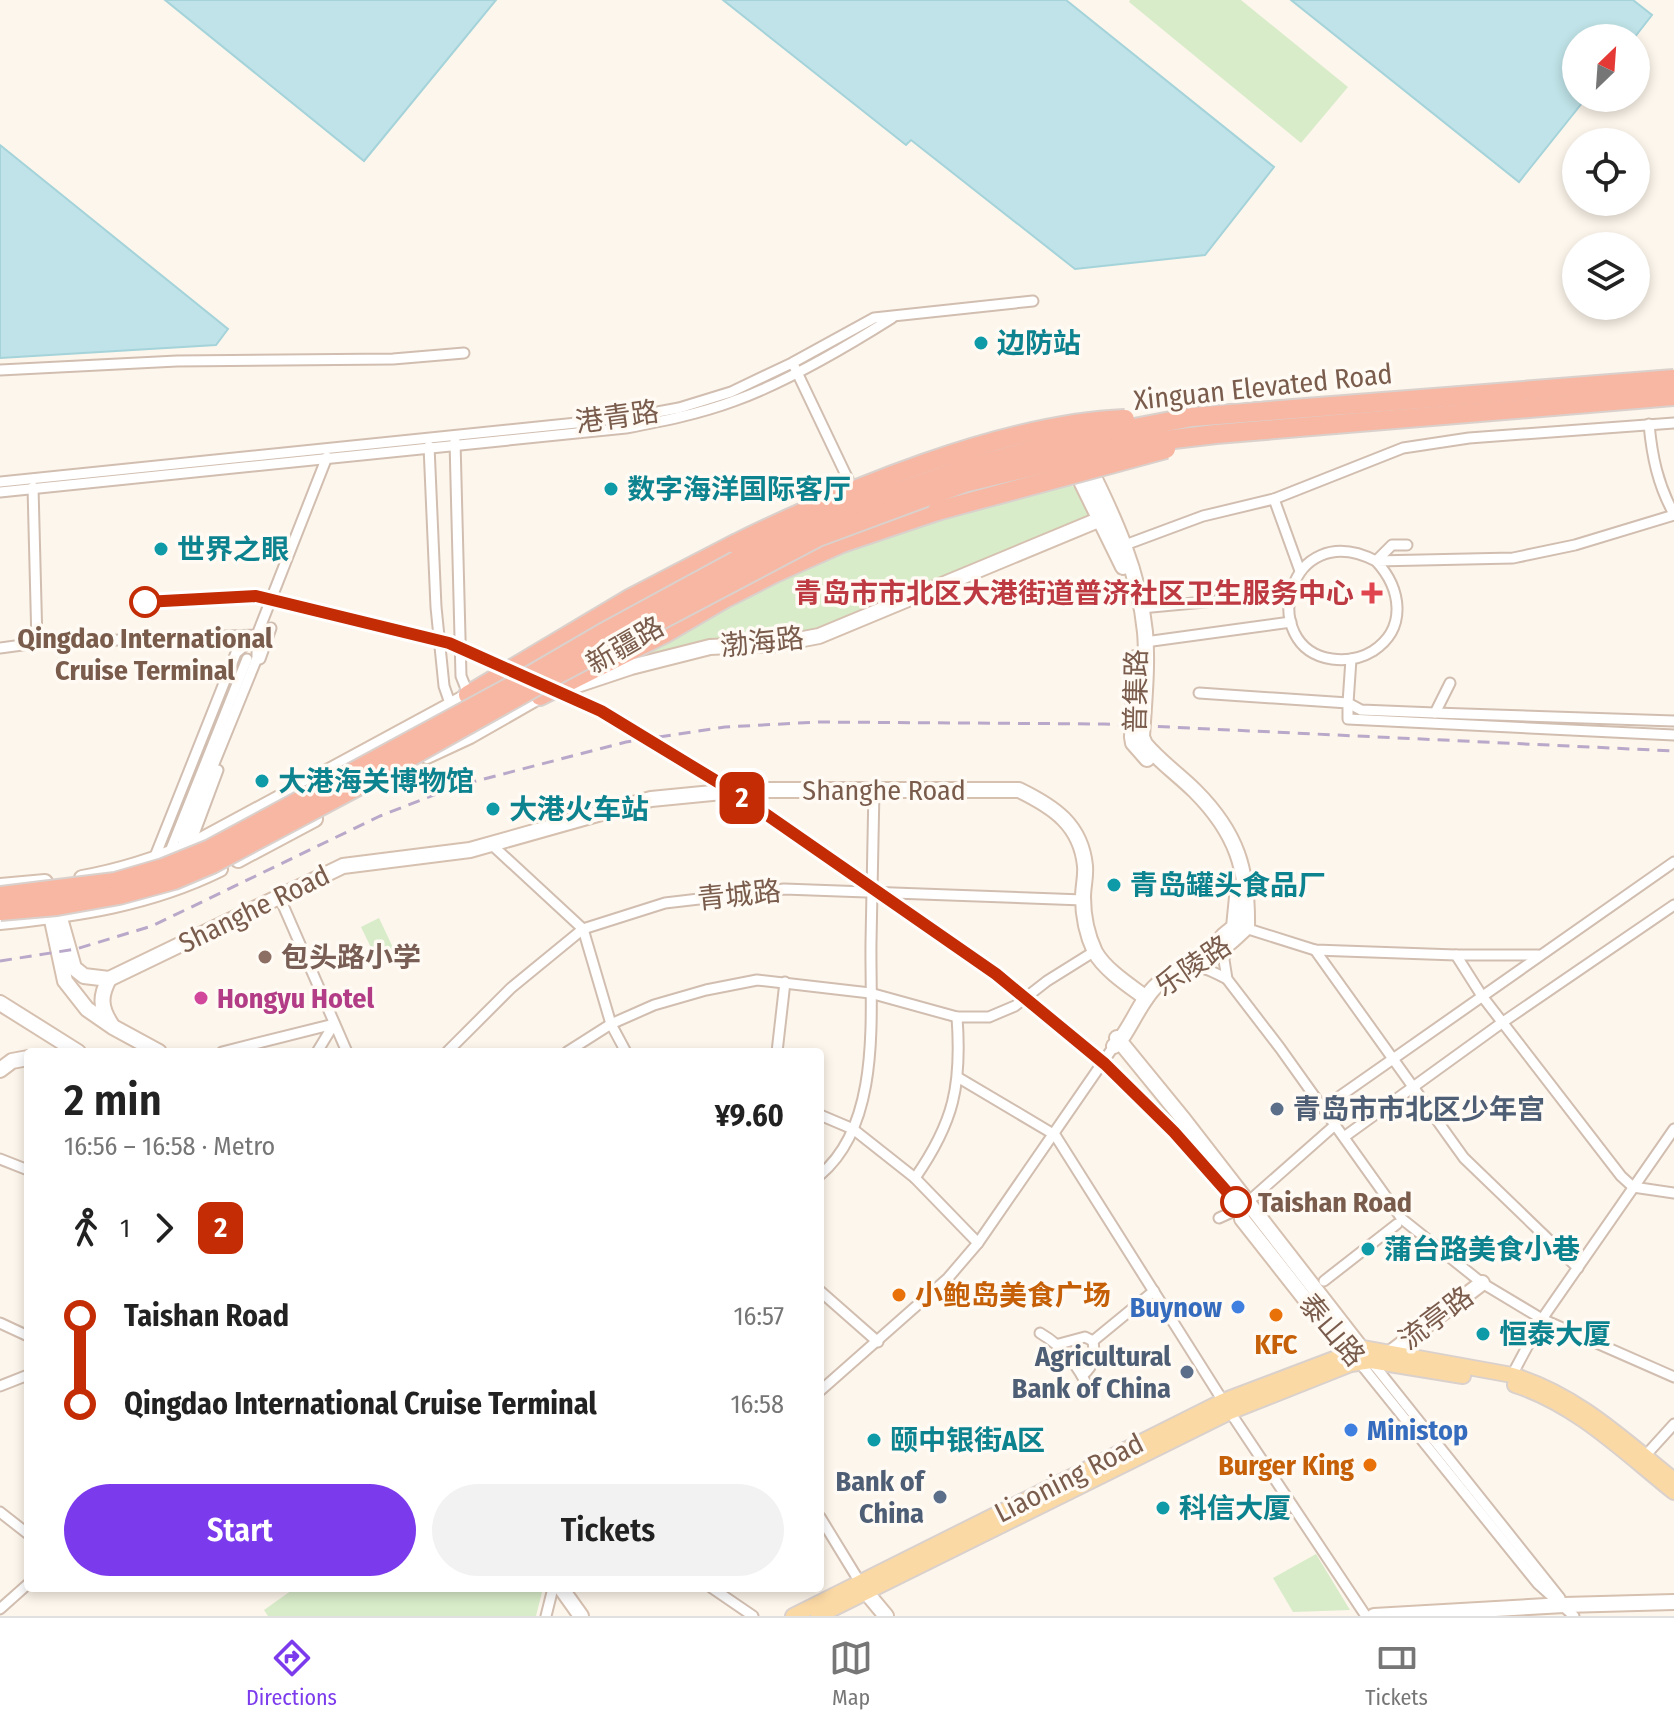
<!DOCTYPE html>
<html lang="en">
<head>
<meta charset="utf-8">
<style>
	:root { --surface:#fff; --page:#f2f2f2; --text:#222; --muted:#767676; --line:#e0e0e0; --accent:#7c3aed }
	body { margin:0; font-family:"Fira Sans Condensed","Noto Sans SC",sans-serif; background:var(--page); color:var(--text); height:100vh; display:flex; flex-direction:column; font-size:30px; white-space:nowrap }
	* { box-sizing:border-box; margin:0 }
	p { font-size:26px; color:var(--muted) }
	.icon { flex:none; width:44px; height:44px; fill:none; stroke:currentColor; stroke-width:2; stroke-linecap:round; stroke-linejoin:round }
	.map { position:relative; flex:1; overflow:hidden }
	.drawer { position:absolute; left:24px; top:1048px; width:800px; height:544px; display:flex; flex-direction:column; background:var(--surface); border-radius:8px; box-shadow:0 4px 12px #0003 }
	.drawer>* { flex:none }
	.badge { padding:0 16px; border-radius:12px; font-size:28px; line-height:52px }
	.needle { width:52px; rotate:25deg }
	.controls { position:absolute; left:1562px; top:24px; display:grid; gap:16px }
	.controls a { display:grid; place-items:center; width:88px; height:88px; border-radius:50%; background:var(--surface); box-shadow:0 4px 12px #0003; font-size:40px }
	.map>.badge { position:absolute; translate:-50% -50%; box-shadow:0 0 0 4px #fff }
	.legs { display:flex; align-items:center; gap:12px; height:88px; padding:0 40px; font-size:26px }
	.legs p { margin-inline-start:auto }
	.overview { display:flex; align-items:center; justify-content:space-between; height:136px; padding:0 40px }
	h1 { font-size:44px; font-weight:600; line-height:60px }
	.button { display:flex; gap:16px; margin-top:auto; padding:16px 40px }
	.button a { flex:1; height:92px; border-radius:48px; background:var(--accent); color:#fff; font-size:32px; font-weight:600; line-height:92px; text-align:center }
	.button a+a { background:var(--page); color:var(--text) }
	ul { padding:0 40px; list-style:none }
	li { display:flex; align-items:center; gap:28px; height:88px; font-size:30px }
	li i { display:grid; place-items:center; width:12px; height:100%; margin:0 10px; background:currentColor }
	li i::after { content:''; width:20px; height:20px; margin:-10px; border:6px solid; border-radius:50%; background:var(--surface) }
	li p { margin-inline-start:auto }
	li:first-child i { background:linear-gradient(#0000 50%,currentColor 0) }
	li:last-child i { background:linear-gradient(currentColor 50%,#0000 0) }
	.tabs { display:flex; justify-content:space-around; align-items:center; height:112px; border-top:2px solid var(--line); background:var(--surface); font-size:22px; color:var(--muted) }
	.tabs a { display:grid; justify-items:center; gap:4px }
	.tabs .current { color:var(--accent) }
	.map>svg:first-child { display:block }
</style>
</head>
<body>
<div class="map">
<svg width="1674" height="1616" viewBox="0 0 1674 1616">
	<rect width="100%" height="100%" fill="#fdf6ec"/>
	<g fill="#d8ecc9">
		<path d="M1130 0H1241L1348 87 1301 143 1129 2Z"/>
		<path d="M1065 482C1080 488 1084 499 1090 513L1088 521 830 628 621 666 697 622 835 551Z"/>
		<path d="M379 918 396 954 378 962 361 927Z"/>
		<path d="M1316 1554 1350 1610 1293 1612 1273 1578Z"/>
		<path d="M295 1588H543L536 1616H268L264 1610Z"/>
	</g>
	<g fill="#bfe3e8" stroke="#a5d3da" stroke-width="2">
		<path d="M165 0H496L364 161Z"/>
		<path d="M723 0H1066L1274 167 1205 255 1075 269 911 140 906 145Z"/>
		<path d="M1291 0H1633L1652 15 1634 38H1576V98H1586L1519 182Z"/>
		<path d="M0 145 228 329 216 345 0 358Z"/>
	</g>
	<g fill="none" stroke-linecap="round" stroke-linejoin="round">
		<defs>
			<g id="street">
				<path d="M794 366 855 494"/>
				<path d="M0 370 177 361 393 359 464 353"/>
				<path d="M1649 424C1652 457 1658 485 1674 514"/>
				<path d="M455 441 461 676 469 696"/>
				<path d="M429 446 436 607 444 686 452 709"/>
				<path d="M0 482 625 418 679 408 731 392 792 363 874 318 1033 301"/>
				<path d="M33 487 37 643"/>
				<path d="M0 492 626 428C663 421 699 414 734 401 784 383 846 347 892 318"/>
				<path d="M1274 499 1300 571"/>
				<path d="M1125 545 1203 516 1274 499 1403 448 1469 438 1674 423"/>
				<path d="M1376 561C1401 588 1408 628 1373 651 1360 659 1347 661 1332 659 1256 648 1287 515 1376 561L1513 558 1575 545 1674 515"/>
				<path d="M1376 561 1392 545H1407"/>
				<path d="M1141 608 1289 594"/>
				<path d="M1145 642 1291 622"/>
				<path d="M0 648 37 643 257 635 327 457"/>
				<path d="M260 659 271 628"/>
				<path d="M1351 659 1348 703 1361 710 1435 713 1450 683"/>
				<path d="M1199 693 1348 703V719L1674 735"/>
				<path d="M1435 713 1674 721"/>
				<path d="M491 844 583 929 611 1024 626 1052"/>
				<path d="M190 845 218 770"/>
				<path d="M169 854 247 659"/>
				<path d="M154 859 236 653 257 635V658L183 840 185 847"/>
				<path d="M279 896 347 1052"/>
				<path d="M1242 927 1315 950 1456 955H1538"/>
				<path d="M1227 945 1224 960 1227 979 1280 1048 1402 1219 1482 1283 1542 1319 1674 1377"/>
				<path d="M1315 950 1464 1158 1578 1268"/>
				<path d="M1456 955 1482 996 1621 1176 1633 1187 1674 1193"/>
				<path d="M1189 968C1202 965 1215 973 1227 979"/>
				<path d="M222 1052 334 1024"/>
				<path d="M317 1052 334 1024"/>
				<path d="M447 1052 511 988 583 929 665 903 784 889 1083 900"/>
				<path d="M567 1052 611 1024 654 1005 706 990 757 980 870 993 957 1017H989L1015 1006 1047 981 1095 951"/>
				<path d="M777 1052 785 982"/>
				<path d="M959 1078 1055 1135 1223 1401"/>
				<path d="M1323 1108 1674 862"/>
				<path d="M820 1115 853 1129 915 1178 978 1243"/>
				<path d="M1344 1137 1503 1022 1674 905"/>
				<path d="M0 1159 28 1170"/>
				<path d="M820 1175C882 1123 870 1015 871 942 872 891 873 840 874 789"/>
				<path d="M915 1178C954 1122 962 1085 957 1017"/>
				<path d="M1219 1218 1241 1208 1335 1125"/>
				<path d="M1324 1281 1397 1224"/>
				<path d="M820 1291 878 1342"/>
				<path d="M0 1323 28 1336"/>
				<path d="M1040 1333C1064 1347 1078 1366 1090 1391"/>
				<path d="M1093 1341 1154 1291"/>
				<path d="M1059 1344 1085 1337 1093 1341C1095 1357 1095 1364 1083 1375"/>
				<path d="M1371 1361 1560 1598"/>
				<path d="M1359 1362 1538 1584 1574 1616"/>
				<path d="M1512 1375 1542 1319 1674 1129"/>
				<path d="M0 1386 28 1375"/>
				<path d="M820 1391 948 1278 978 1243 1114 1046"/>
				<path d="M1230 1412 1366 1616"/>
				<path d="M1645 1456 1674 1424"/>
				<path d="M0 1512 28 1534"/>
				<path d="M820 1517 861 1584"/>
				<path d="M712 1588 753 1616"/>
				<path d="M0 1609 28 1584"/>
				<path d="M546 1616 553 1588"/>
			</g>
			<g id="secondary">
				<path d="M1087 463C1114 517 1139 571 1145 632 1148 665 1144 703 1142 737L1145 744C1160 762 1179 775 1195 791 1237 833 1248 870 1247 927 1241 932 1235 939 1228 944 1206 959 1178 966 1157 985 1139 1001 1128 1036 1114 1046"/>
				<path d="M1074 467 1123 567"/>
				<path d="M1135 658 1132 737 1133 743 1147 759"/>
				<path d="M571 687 631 667 710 647 777 644 819 636 1108 516"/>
				<path d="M427 756 470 736 547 692"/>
				<path d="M238 860 315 819"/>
				<path d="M82 878C122 871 158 859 196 843L477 691"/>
				<path d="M0 886 45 882"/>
				<path d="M54 897 74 968 84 976 109 979 343 866 470 850 651 799 743 790H1019C1054 807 1081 825 1085 866 1086 876 1083 887 1083 897 1083 916 1087 935 1095 952 1105 970 1130 986 1146 998"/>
				<path d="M50 911 65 981 87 1009 113 1027 159 1052"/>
				<path d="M0 922C77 914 149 904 220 869"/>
				<path d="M1223 936 1234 927 1238 887"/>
				<path d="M109 979C100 996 100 1007 111 1024"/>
				<path d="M0 1003 78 1052"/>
				<path d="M1117 1038 1184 1120 1371 1361 1390 1353 1482 1283"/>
				<path d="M0 1070 12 1061 28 1058"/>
				<path d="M1233 1198 1241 1208 1242 1219 1335 1337 1358 1360"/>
				<path d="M561 1588 581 1616"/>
				<path d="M866 1592 886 1616"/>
				<path d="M1374 1616 1564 1605 1674 1602"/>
			</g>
			<g id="primary">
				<path d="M1515 1385C1576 1404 1625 1453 1674 1492"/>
				<path d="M793 1616 1223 1401 1363 1348 1512 1375C1576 1394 1623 1439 1674 1480"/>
				<path d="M818 1616 1230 1412 1351 1364 1371 1361 1463 1376"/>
			</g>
			<g id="highway">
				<path d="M468 695 631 598 735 544"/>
				<path d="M540 696 664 634 724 599 775 573 842 543 937 511"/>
			</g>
		</defs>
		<use href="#street" stroke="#d1beb0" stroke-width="13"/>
		<use href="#secondary" stroke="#d6c0b0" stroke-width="18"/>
		<use href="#primary" stroke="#dad1cd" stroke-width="18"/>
		<use href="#highway" stroke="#dad1cd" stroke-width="22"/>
		<use href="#street" stroke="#fff" stroke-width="9"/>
		<use href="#secondary" stroke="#fff" stroke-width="14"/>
		<use href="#primary" stroke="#fbd9a5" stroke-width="14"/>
		<use href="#highway" stroke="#f7b7a3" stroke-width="18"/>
		<path stroke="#b9a8c9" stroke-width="3" stroke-dasharray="12 8" stroke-linecap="butt" d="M0 961 76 949 152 926 380 816 457 786 626 742 725 727 819 722 1104 724 1674 751"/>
		<defs>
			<g id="highway-bridge">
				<path d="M937 511 1166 449"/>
				<path d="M735 544C845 490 1002 424 1125 419"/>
				<path d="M0 896 115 882 163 868 210 849 512 686 603 633 743 557 849 509 968 467 1071 440 1192 417 1674 379"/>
				<path d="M0 911 57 906 119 895 174 880 212 864 362 784 560 673 818 537 964 483 1123 445 1216 434 1674 396"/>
			</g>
		</defs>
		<use href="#highway-bridge" stroke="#dad1cd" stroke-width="22" stroke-linecap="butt"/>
		<use href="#highway-bridge" stroke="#f7b7a3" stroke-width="18"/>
	</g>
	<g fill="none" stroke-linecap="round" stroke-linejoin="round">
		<defs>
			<path id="line-1" d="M145 602 256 596 449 643 601 711 731 790 996 974 1105 1064 1174 1132 1236 1202"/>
		</defs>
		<use href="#line-1" stroke="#fff" stroke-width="18"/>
		<use href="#line-1" stroke="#c42c05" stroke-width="12"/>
	</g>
	<g fill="#0f9aa8" stroke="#fffaf3" stroke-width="3">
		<circle cx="981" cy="343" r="8"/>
		<circle cx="611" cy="489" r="8"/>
		<circle cx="161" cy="549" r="8"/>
		<circle cx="262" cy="781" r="8"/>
		<circle cx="493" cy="809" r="8"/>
		<circle cx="1114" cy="885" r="8"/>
		<circle cx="1368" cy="1249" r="8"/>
		<circle cx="1483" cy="1334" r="8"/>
		<circle cx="874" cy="1440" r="8"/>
		<circle cx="1163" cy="1508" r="8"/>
	</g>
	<path fill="#e0444e" stroke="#fffaf3" stroke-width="3" d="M1368 581h8v8h8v8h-8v8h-8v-8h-8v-8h8z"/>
	<g fill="#fff" stroke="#c42c05" stroke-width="4">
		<circle cx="145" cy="602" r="14"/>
		<circle cx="1236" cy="1202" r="14"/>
	</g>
	<circle fill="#8d6e63" stroke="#fffaf3" stroke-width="3" cx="265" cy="957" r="8"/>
	<circle fill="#d1479c" stroke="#fffaf3" stroke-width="3" cx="201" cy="998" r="8"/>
	<g fill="#5c6f8a" stroke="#fffaf3" stroke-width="3">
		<circle cx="1277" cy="1109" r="8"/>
		<circle cx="1187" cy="1372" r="8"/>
		<circle cx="940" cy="1497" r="8"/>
	</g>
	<g fill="#e8710a" stroke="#fffaf3" stroke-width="3">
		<circle cx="899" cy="1295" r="8"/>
		<circle cx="1276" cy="1315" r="8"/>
		<circle cx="1370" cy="1465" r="8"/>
	</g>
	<g fill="#3f7fe0" stroke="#fffaf3" stroke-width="3">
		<circle cx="1238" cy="1307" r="8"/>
		<circle cx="1351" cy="1430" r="8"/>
	</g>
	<g text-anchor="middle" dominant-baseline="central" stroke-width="7" stroke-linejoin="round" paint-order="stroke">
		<g font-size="28" font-weight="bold" fill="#0d838f" stroke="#fffaf3" text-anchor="start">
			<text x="997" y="343">边防站</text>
			<text x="627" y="489">数字海洋国际客厅</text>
			<text x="177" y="549">世界之眼</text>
			<text x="278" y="781">大港海关博物馆</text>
			<text x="509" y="809">大港火车站</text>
			<text x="1130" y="885">青岛罐头食品厂</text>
			<text x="1384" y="1249">蒲台路美食小巷</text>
			<text x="1499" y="1334">恒泰大厦</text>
			<text x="890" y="1440">颐中银街A区</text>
			<text x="1179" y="1508">科信大厦</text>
		</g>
		<g font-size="28" fill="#7a5c4d" stroke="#fffaf3">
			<text transform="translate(1263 387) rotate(-6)">Xinguan Elevated Road</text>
			<text transform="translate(617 417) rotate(-8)">港青路</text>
			<text transform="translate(762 642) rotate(-6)">渤海路</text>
			<text transform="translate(625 645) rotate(-30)">新疆路</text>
			<text transform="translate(1136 691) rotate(-89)">普集路</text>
			<text x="884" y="790">Shanghe Road</text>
			<text transform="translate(739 895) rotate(-6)">青城路</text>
			<text transform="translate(254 909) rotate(-26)">Shanghe Road</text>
			<text transform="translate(1193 966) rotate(-34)">乐陵路</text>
			<text transform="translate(1436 1318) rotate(-37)">流亭路</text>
			<text transform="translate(1332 1330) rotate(50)">泰山路</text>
			<text transform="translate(1069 1478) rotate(-27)">Liaoning Road</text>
		</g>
		<g font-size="28" font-weight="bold" fill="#be3a42" stroke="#fffaf3" text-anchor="end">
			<text x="1354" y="593">青岛市市北区大港街道普济社区卫生服务中心</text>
		</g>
		<g font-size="28" font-weight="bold" fill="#7a5c4d" stroke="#fffaf3">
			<text x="145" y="638">Qingdao International<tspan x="145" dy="32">Cruise Terminal</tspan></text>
			<text x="1258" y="1202" text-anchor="start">Taishan Road</text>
		</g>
		<g font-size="28" font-weight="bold" fill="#785e54" stroke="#fffaf3" text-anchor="start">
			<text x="281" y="957">包头路小学</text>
		</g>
		<g font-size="28" font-weight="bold" fill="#b23c85" stroke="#fffaf3" text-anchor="start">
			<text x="217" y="998">Hongyu Hotel</text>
		</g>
		<g font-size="28" font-weight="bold" fill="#4e5e75" stroke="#fffaf3" text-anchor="end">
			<text x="1293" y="1109" text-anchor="start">青岛市市北区少年宫</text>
			<text x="1171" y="1356">Agricultural<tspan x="1171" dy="32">Bank of China</tspan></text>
			<text x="924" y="1481">Bank of<tspan x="924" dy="32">China</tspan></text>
		</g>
		<g font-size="28" font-weight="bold" fill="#c56008" stroke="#fffaf3" text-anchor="start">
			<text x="915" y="1295">小鲍岛美食广场</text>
			<text x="1276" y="1344" text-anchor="middle">KFC</text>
			<text x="1354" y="1465" text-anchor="end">Burger King</text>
		</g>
		<g font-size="28" font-weight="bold" fill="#366cbe" stroke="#fffaf3" text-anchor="end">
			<text x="1222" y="1307">Buynow</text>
			<text x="1367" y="1430" text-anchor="start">Ministop</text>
		</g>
	</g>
</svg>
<div class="controls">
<a><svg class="needle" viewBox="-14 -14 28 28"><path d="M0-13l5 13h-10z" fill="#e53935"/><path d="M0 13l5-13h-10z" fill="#767676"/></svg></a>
<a><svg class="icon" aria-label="locate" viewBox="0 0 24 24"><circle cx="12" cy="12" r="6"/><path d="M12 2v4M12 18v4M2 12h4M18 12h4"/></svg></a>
<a><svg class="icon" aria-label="layers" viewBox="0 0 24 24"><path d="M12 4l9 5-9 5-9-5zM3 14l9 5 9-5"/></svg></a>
</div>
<b class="badge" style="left:742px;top:798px;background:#c42c05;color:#fff">2</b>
<section class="drawer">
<div class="overview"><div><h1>2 min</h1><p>16:56 – 16:58 · Metro</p></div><b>¥9.60</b></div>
<div class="legs"><svg class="icon" aria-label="walk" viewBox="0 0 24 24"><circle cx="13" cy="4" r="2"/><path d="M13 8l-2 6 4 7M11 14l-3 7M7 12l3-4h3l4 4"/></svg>1<svg class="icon" aria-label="forward" viewBox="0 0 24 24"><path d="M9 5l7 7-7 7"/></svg><b class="badge" style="background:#c42c05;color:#fff">2</b></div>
<ul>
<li><i style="color:#c42c05"></i><b>Taishan Road</b><p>16:57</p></li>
<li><i style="color:#c42c05"></i><b>Qingdao International Cruise Terminal</b><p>16:58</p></li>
</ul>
<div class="button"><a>Start</a><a>Tickets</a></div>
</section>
</div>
<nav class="tabs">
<a class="current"><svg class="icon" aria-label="directions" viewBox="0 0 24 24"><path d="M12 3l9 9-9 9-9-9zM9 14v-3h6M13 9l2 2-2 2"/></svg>Directions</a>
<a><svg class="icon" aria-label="map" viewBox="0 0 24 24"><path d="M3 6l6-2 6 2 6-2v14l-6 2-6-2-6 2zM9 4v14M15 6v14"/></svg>Map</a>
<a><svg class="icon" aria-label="tickets" viewBox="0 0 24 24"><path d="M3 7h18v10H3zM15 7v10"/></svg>Tickets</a>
</nav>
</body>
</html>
